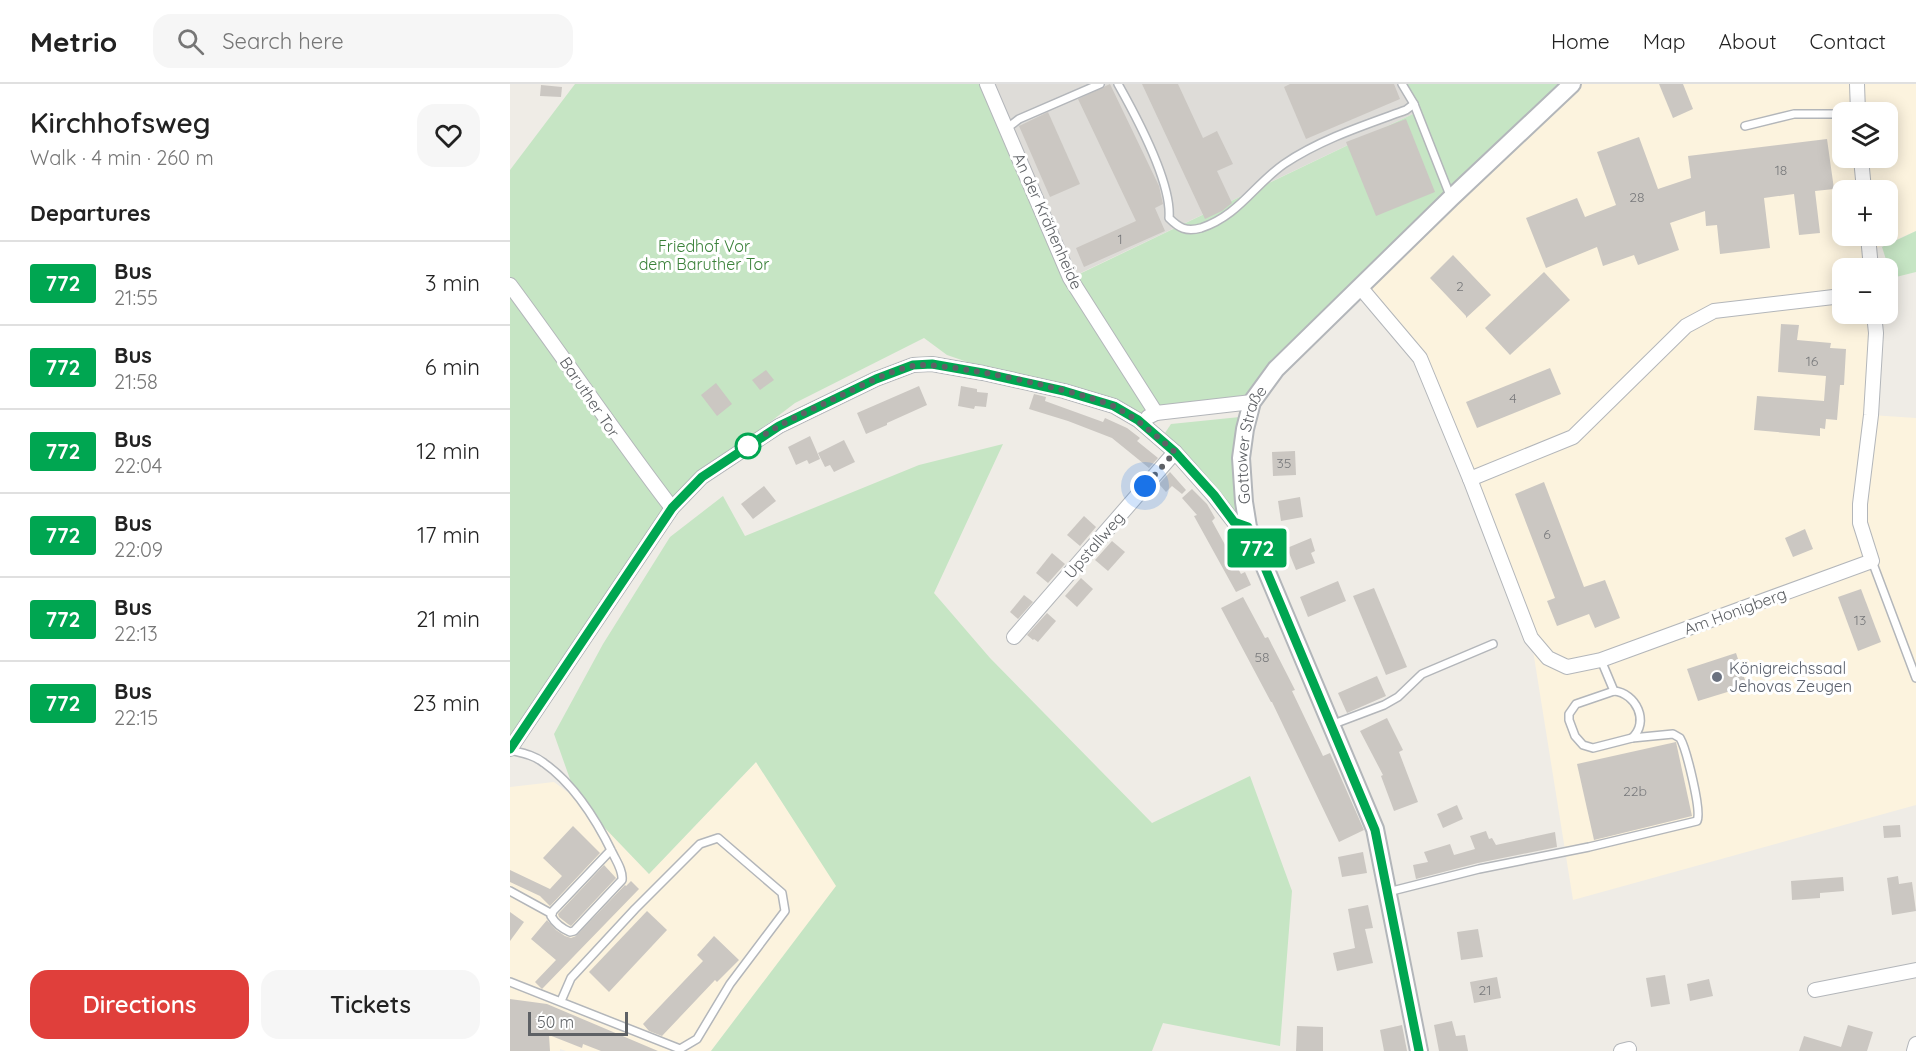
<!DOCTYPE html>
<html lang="en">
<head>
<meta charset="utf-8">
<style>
	:root { --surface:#fff; --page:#f6f6f6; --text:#222; --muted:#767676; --line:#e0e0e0; --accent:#e03f3b }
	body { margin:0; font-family:Quicksand,sans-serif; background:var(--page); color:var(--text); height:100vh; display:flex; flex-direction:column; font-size:22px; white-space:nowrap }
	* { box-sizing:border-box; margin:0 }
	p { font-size:20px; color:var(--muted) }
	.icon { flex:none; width:33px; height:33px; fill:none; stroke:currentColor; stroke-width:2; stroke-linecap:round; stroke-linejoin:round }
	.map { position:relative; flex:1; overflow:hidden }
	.drawer { display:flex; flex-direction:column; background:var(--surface); width:510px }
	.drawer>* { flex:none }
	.badge { padding:0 12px; border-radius:4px; font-size:21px; line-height:39px }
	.controls { position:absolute; left:1322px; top:18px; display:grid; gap:12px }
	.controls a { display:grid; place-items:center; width:66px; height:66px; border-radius:12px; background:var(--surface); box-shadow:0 3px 15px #0003; font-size:30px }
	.scale { position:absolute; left:18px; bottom:15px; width:100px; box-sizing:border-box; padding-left:6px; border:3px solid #5e6165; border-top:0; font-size:16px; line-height:21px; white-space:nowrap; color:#5e6165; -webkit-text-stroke:4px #fff; paint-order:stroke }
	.you { position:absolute; width:30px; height:30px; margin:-15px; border:4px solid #fff; border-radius:50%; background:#1a73e8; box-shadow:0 0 0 9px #1a73e833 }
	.map>.badge { position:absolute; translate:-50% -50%; box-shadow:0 0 0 3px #fff }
	h2 { padding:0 30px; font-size:22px; line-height:54px }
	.round { display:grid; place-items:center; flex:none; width:63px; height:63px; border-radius:18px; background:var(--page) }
	.headline { display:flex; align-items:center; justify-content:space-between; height:102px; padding:0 30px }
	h1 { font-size:28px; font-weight:600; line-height:45px }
	.button { display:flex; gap:12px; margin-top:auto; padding:12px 30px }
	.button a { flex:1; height:69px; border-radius:18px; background:var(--accent); color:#fff; font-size:24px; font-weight:600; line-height:69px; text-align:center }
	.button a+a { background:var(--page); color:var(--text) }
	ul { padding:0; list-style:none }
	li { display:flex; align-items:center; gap:18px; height:84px; padding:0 30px; border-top:2px solid var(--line) }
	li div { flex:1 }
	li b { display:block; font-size:22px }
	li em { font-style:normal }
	li .badge { min-width:66px; font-weight:700; text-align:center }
	header { display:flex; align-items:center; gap:36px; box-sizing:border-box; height:84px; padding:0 30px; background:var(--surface); border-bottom:2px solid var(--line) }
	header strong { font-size:28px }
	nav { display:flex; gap:33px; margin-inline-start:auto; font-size:21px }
	.search { width:420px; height:54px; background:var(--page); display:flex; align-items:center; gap:15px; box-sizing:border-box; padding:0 21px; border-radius:18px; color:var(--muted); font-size:22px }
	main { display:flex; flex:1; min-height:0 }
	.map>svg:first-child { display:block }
</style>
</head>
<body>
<header>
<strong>Metrio</strong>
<div class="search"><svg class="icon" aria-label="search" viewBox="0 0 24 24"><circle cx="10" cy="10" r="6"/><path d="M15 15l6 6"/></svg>Search here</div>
<nav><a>Home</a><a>Map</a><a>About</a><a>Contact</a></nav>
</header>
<main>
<section class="drawer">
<div class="headline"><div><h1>Kirchhofsweg</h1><p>Walk · 4 min · 260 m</p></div><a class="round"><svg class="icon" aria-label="heart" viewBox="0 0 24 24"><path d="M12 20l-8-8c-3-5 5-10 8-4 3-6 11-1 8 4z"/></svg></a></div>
<h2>Departures</h2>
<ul>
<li><span class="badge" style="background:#00a651;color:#fff">772</span><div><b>Bus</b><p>21:55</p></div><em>3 min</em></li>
<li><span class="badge" style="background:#00a651;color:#fff">772</span><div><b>Bus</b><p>21:58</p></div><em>6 min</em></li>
<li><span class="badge" style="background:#00a651;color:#fff">772</span><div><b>Bus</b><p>22:04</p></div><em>12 min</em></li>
<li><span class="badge" style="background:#00a651;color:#fff">772</span><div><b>Bus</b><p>22:09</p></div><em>17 min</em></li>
<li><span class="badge" style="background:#00a651;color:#fff">772</span><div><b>Bus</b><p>22:13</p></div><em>21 min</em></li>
<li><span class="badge" style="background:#00a651;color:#fff">772</span><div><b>Bus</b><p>22:15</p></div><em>23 min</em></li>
</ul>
<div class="button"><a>Directions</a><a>Tickets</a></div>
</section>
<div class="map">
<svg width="1406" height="967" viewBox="0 0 1406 967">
	<rect width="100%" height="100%" fill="#efece6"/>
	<g fill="#fcf3de" fill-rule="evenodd">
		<path d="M1062 0H1406V147L1360 167 1361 184H1332V230H1364L1361 331 1406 334V721L1063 816 1021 554 910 274 850 203ZM1332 28H1377V74H1332ZM1332 106H1377V152H1332Z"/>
		<path d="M246 678 327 802 201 967H56L50 965V967H0V703L44 698 67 715 139 790Z"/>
	</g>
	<path fill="#dedcd8" d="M477 0H894L905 29 560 194Z"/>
	<g fill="#c6e5c4">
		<path d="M65 0H477L561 194 905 29 894 0H1062L742 318 628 336 437 271 414 254 285 319 201 383 158 426 0 665V86Z"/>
		<path d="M1406 147V188L1382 194 1372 163Z"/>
		<path d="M730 333 729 423 724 431 655 349 661 340Z"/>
		<path d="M493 360 424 509 480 574 642 739 740 692 782 807 770 962 653 939 642 967H201L326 802 246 678 139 790 67 715 44 650 93 560 160 453 213 412 235 452 409 381Z"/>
	</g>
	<g fill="#cbc7c2">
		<path d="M600 0 649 102 653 120 645 124 655 147 574 183 566 164 626 137 568 15Z"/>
		<path d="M632 0H668L693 54 707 47 723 80 707 87 722 119 712 127 695 135Z"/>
		<path d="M780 0H884L890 15 796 55 774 3Z"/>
		<path d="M1149 0H1173L1183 25 1163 34Z"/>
		<path d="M31 1 52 3 51 13 30 12Z"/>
		<path d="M538 28 570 100 540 113 509 42Z"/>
		<path d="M896 35 925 108 866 132 836 58Z"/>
		<path d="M1129 53 1148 105 1181 94 1178 72 1317 55 1324 105 1305 107 1310 149 1289 151 1284 110 1254 114 1260 164 1210 170 1207 141 1196 142 1195 127 1160 139 1169 166 1128 181 1124 171 1093 182 1087 163 1036 184 1016 134 1067 114 1075 133 1106 121 1087 68Z"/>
		<path d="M943 171 981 211 956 234V232L920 194Z"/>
		<path d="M1034 188 1060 216 1000 271 975 244Z"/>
		<path d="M1271 240 1289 241 1287 256 1321 259 1320 264 1336 265 1334 301H1330L1327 336 1316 335 1315 345 1310 344V352L1244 346 1247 312 1314 317 1316 292 1268 288Z"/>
		<path d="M1040 284 1051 310 967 344 956 318Z"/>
		<path d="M256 286 264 296 250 306 242 296Z"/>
		<path d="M206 299 222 320 207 332 191 311Z"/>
		<path d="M409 302 417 321 377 339V341L356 350 347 329Z"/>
		<path d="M451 302 467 305V308L478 309 476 323 465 322 464 325 448 322Z"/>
		<path d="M524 310 536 313 535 317 593 338 595 334 617 344 630 354 627 357 648 374 639 384 602 354 558 337 519 325Z"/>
		<path d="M300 352 310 375 299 380 297 376 286 381 278 363Z"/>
		<path d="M334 356 345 378 324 388 320 381 315 383 308 369Z"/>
		<path d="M785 367 786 391 763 392 762 368Z"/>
		<path d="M660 388 676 406 672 410 662 402 656 408 649 400Z"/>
		<path d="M1034 398 1074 503 1095 496 1110 534 1085 544 1079 530 1047 542 1037 517 1045 514 1005 410Z"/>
		<path d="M254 402 266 417 243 435 231 420Z"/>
		<path d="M682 405 697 420 705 434 702 437 731 490 735 488 741 501 726 508 684 432 687 431 672 414Z"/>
		<path d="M790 413 793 433 771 437 768 417Z"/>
		<path d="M574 432 586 443 570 462 557 451Z"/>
		<path d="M1295 445 1303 465 1283 473 1275 454Z"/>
		<path d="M801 454 805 467 801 469 805 479 786 486 777 464Z"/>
		<path d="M602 457 615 468 598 487 585 476Z"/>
		<path d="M542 469 555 480 538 499 526 489Z"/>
		<path d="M571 494 583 505 567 523 555 512Z"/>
		<path d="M828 497 836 517 798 533 790 513Z"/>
		<path d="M864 504 897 583 876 591 843 512Z"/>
		<path d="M1351 505 1371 558 1348 567 1328 513Z"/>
		<path d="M514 511 523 518 508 535 500 528Z"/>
		<path d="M733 513 755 554 758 553 785 606 782 607 813 672 820 669 854 746 829 758 762 618H761L711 524Z"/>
		<path d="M537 529 546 537 528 558 524 555 523 556 517 551Z"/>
		<path d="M1226 569 1237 602 1188 617 1177 585Z"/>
		<path d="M867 592 876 612 837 629 828 609Z"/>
		<path d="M877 634 893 666 889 668 908 718 884 727 871 692 873 691 850 647Z"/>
		<path d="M1166 658 1182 732 1084 756 1067 680Z"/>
		<path d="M947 721 953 735 933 744 927 730Z"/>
		<path d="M1390 741 1391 753 1374 754 1373 742Z"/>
		<path d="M63 742 90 769 40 822 30 812 0 798V786L40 805 52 792 33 774Z"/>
		<path d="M976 747 979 755 982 754 986 761 1045 748 1047 763 968 779 906 795 903 781 918 778 914 768 940 760 944 771 965 765 960 752Z"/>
		<path d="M853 768 857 789 832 793 828 773Z"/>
		<path d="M94 781 106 794 61 842 58 840 49 833 48 830Z"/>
		<path d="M1388 792 1389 800 1402 798 1406 827 1382 831 1377 794Z"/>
		<path d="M1333 793 1334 807 1310 809V814L1282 816 1281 797Z"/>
		<path d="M121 797 129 805 32 905 25 898 46 876 21 855 37 836 46 846 55 852 61 854 66 852 115 801 116 802Z"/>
		<path d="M858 821 863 844 855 845 863 879 827 887 823 869 845 864 838 825Z"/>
		<path d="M137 827 157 846 99 908 79 888Z"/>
		<path d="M0 828 14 838 0 857Z"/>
		<path d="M968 845 973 873 951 876 947 848Z"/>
		<path d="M204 852 229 876 207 898 205 896 152 952 139 947 133 940 193 877 187 871Z"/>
		<path d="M1155 891 1160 920 1141 923 1136 894Z"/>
		<path d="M987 893 991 914 964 919 960 898Z"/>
		<path d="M1199 895 1203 912 1180 917 1177 900Z"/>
		<path d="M0 915 37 920 148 967H91L73 960 72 964 39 951 40 967H0Z"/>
		<path d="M942 937 946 952 955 951 958 967H929L924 941Z"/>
		<path d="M892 941 897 967H874L870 946Z"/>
		<path d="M1338 941 1363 948 1357 967H1289L1294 952 1331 963Z"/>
		<path d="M787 942 813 943V967H786Z"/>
	</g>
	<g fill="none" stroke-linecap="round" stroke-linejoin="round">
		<defs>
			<g id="service">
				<path d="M608 0C626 32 662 98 659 134 669 144 676 148 691 144 728 132 744 101 774 80 811 55 855 41 896 26L904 20"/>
				<path d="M892 0 904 20 941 114"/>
				<path d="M1235 42 1284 30H1332"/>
				<path d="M496 45 509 35 590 0"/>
				<path d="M1362 477 1406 594"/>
				<path d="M1091 576 1104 607"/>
				<path d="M1104 607C1126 609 1140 638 1122 654L1083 664 1073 661 1065 652 1059 636V630L1066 620Z"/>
				<path d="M821 641 874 621 888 613 912 590 983 560"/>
				<path d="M0 666C12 669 24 671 34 679 65 701 87 737 103 770 107 778 113 787 112 796L64 847 60 848C53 845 45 839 41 832L43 827 101 766"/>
				<path d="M0 807 42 830"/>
				<path d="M878 808 969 785 1079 763 1187 737C1192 727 1176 664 1170 654L1163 650 1122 654"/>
				<path d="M0 898 170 965 187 955 220 900 275 827 272 809 208 754 190 760 125 825 61 894 51 917"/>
			</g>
			<g id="minor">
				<path d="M477 0 560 194 646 329"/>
				<path d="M1347 0 1348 28"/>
				<path d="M1351 74 1354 106"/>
				<path d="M1358 152 1361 184"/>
				<path d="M0 201C55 275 106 351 162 424"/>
				<path d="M850 203 910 274 960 395 1021 554 1038 574 1057 583 1091 576 1362 477 1350 439V420L1361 331 1366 249 1364 230"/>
				<path d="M638 333 646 329 742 318"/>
				<path d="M960 395 1063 353 1176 242 1204 227 1332 212"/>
				<path d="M504 553 665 368"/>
				<path d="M0 665 162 424 192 393 269 342 366 295 403 281 422 280 473 289 554 307 604 322 628 336 665 368 703 411 724 438 738 443"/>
				<path d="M1305 906 1406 886"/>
				<path d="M1111 967 1119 965"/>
				<path d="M1404 967 1406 960"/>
			</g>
			<g id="tertiary">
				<path id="s1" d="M909 967 865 745 738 443 734 418 731 374 735 345 742 318 766 285 941 114 1062 0"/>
			</g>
		</defs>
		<use href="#service" stroke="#b3b6ba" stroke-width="10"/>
		<use href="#minor" stroke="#b3b6ba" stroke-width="16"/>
		<use href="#tertiary" stroke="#b3b6ba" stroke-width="20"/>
		<use href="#service" stroke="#fff" stroke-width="7"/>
		<use href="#minor" stroke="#fff" stroke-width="14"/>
		<use href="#tertiary" stroke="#fff" stroke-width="16"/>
	</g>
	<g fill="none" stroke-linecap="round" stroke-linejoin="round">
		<defs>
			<path id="line" d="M0 665 162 424 192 393 269 342 366 295 403 281 422 280 473 289 554 307 604 322 628 336 665 368 704 411 724 438 738 443 865 746 909 967"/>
		</defs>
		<use href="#line" stroke="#fff" stroke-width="14"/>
		<use href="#line" stroke="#00a651" stroke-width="9"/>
		<path stroke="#5e6165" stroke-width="6" stroke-dasharray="0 10.8" d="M238 362C266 341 299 327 330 312 353 301 377 288 402 282 429 275 580 309 607 324 628 335 646 352 665 368L635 402"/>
	</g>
	<circle fill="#fff" stroke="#00a651" stroke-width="3" cx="238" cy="362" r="12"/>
	<circle fill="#6b7280" stroke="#fff" stroke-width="2" cx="1207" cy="593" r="6"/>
	<g text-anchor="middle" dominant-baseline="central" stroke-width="6" stroke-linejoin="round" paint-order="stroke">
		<g font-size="14" fill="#797a7c">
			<text x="1271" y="86">18</text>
			<text x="1127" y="113">28</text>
			<text x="610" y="155">1</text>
			<text x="950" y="202">2</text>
			<text x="1302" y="277">16</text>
			<text x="1003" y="314">4</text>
			<text x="774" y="379">35</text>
			<text x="1037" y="450">6</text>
			<text x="1350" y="536">13</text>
			<text x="752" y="573">58</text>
			<text x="1125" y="707">22b</text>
			<text x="975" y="906">21</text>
		</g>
		<g font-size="16" fill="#5e6165" stroke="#fff">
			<text transform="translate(538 137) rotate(66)">An der Krähenheide</text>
			<text transform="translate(80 313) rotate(56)">Baruther Tor</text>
			<text stroke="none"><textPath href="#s1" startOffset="638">Gottower Straße</textPath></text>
			<text transform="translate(584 461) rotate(-49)">Upstallweg</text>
			<text transform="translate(1225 527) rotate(-20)">Am Honigberg</text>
		</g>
		<g font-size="16" fill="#3a8139" stroke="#fff">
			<text x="194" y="162">Friedhof Vor<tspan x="194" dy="18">dem Baruther Tor</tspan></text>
		</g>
		<g font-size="16" fill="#5b616d" stroke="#fff" text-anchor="start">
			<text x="1219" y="584">Königreichssaal<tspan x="1219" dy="18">Jehovas Zeugen</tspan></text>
		</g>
	</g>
</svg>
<div class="controls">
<a><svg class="icon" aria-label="layers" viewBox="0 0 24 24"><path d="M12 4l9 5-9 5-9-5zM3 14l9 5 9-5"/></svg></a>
<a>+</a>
<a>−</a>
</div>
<div class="scale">50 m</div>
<div class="you" style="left:635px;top:402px"></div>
<b class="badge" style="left:747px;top:464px;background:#00a651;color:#fff">772</b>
</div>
</main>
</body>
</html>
